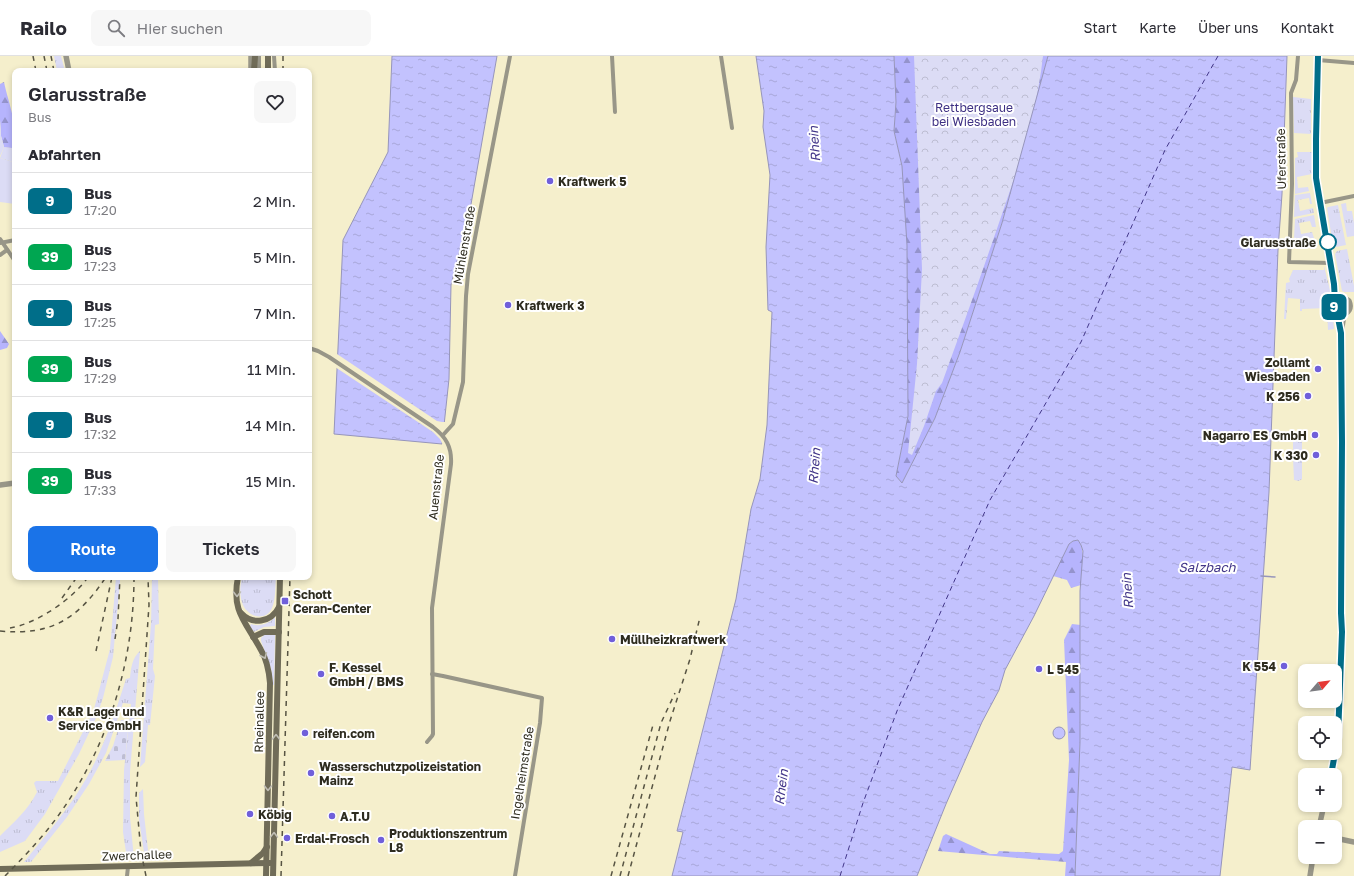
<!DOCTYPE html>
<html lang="de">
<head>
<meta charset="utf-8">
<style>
	:root { --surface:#fff; --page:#f7f7f7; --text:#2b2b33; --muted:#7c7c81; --line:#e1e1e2; --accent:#1a73e8 }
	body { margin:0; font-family:"Golos Text",sans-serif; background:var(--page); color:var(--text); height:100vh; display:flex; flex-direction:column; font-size:15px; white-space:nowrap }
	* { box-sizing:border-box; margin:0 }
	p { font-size:13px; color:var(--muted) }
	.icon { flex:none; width:22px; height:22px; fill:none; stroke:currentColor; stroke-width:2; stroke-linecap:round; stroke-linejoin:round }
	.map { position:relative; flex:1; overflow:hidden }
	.drawer { position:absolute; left:12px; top:12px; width:300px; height:512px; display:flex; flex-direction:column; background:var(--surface); border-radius:8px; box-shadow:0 2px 6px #0003 }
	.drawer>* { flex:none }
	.badge { padding:0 8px; border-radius:6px; font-size:14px; line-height:26px }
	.needle { width:26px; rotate:62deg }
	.fabs { position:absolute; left:1298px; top:608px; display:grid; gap:8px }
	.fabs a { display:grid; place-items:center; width:44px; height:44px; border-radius:8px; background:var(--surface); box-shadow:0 2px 6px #0003; font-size:20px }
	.map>.badge { position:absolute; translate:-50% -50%; box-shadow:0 0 0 2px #fff }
	h2 { padding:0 16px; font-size:15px; line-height:36px }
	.round { display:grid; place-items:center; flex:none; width:42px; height:42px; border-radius:8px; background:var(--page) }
	.head { display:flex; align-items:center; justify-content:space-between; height:68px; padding:0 16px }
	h1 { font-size:19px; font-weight:600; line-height:30px }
	.primary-button { display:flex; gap:8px; margin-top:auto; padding:8px 16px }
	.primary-button a { flex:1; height:46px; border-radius:8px; background:var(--accent); color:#fff; font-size:16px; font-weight:600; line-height:46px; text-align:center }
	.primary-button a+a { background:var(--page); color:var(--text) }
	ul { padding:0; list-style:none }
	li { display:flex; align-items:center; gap:12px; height:56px; padding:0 16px; border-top:1px solid var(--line) }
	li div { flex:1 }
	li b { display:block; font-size:15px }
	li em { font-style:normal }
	li .badge { min-width:44px; font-weight:700; text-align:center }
	header { display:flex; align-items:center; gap:24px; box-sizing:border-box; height:56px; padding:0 20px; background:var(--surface); border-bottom:1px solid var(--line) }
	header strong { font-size:19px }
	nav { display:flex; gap:22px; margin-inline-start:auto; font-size:14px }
	.search { width:280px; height:36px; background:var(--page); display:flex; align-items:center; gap:10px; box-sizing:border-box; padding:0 14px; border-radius:8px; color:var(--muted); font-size:15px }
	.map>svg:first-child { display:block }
</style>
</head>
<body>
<header>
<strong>Railo</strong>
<div class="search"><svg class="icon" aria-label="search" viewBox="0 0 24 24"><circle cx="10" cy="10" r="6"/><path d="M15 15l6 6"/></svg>Hier suchen</div>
<nav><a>Start</a><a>Karte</a><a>Über uns</a><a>Kontakt</a></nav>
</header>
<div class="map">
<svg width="1354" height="820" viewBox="0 0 1354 820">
	<defs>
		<pattern id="grass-tufts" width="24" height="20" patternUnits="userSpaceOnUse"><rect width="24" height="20" fill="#dcdcf5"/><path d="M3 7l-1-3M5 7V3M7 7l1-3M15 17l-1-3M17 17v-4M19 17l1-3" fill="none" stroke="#bdbdd2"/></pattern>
		<pattern id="forest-firs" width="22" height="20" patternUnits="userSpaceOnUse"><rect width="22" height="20" fill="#b6b4fd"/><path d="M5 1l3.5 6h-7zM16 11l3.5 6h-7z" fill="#9493cc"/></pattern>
		<pattern id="cemetery-stones" width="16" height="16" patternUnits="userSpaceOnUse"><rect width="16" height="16" fill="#dcdcf5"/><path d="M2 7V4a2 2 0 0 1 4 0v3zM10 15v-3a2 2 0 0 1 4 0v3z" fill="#bdbdd2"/></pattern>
		<pattern id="park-crowns" width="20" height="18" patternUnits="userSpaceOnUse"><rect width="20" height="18" fill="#dcdcf5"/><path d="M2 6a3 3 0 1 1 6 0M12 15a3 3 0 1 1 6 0" fill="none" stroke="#bdbdd2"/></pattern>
		<pattern id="water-ripples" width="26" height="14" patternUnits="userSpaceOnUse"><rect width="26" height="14" fill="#c3c2fe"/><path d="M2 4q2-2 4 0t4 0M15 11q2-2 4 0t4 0" fill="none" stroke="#a8a7d9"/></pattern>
	</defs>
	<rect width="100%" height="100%" fill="#f5efcc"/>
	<g fill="url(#grass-tufts)">
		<path d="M54 0H61L65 15H57Z"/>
		<path d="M1293 41 1311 43V78L1294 77Z"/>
		<path d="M4 91 12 92 15 98V108L13 106 0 102Z"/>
		<path d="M1297 96H1312V118L1297 121 1298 132 1308 131 1309 135 1295 138V102L1298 101Z"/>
		<path d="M1310 137 1312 148H1310L1309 142 1298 144 1300 155 1313 152 1314 157 1294 161 1295 139Z"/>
		<path d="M1346 147 1347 155H1352L1354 167V180L1347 181 1341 148Z"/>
		<path d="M1338 149 1346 189 1336 191 1333 189 1327 152 1328 151Z"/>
		<path d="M1314 159 1316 171H1312L1310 165 1299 167 1301 178 1312 176 1314 182H1294L1295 163Z"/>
		<path d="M1347 193 1354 230V236H1344L1342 235 1335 198 1337 195Z"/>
		<path d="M1324 210 1330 234 1329 251 1333 260 1334 273 1328 274 1327 252 1302 253V255H1300V243L1288 242 1286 263H1284L1286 227 1290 226 1289 223 1293 214H1324Z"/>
		<path d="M1298 378 1302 380V396L1299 398H1293V383L1297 382Z"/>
		<path d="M1293 402H1299L1302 404V423L1299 425 1294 424Z"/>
		<path d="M116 521H120V526L113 601 103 642 96 662 79 698 45 758 25 785 0 796V780C14 766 28 754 37 736L34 727 36 725H58L93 656 97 642 110 593Z"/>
		<path d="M152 521H158L159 568 155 569 153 613 155 620 150 669H148L145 706 140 711 151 568Z"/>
		<path d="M242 521H276C275 531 276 543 272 552 266 566 248 561 243 549 239 540 240 530 242 521Z"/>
		<path d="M275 561V570L264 571 254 576 250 570 251 568C259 571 269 568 275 561Z"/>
		<path d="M264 579H275V580L274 629H273L271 612 261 585V582Z"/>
		<path d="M140 595 130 716V761L134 803H127L123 776 124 714 131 648 123 647 106 697 89 728 67 761 31 806H24C45 780 69 753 86 723 104 692 115 657 126 623L130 622C131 612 132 602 140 595Z"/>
		<path d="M143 733 144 758 149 803H145L139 763V737Z"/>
	</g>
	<g fill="url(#forest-firs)">
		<path d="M894 0H1048L1002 167 960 296 935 362 902 427 896 420 908 360 902 110 894 75 896 46Z"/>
		<path d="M4 26C8 46 20 73 12 92L4 91 1 80 0 64V28Z"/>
		<path d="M0 275 9 288 7 292 0 294Z"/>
		<path d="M1078 484C1087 496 1081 515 1081 529L1071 532 1067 524 1053 520 1069 488 1073 485Z"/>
		<path d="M1072 568 1081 569 1080 686 1075 820H1065L1066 806 938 795 943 780 946 778 990 798H997L999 795 1059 798 1063 795 1069 704 1064 584Z"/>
	</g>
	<path fill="url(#cemetery-stones)" d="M121 664 129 665 125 704 105 705 113 690Z"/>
	<path fill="url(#park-crowns)" d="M914 0H1043C1037 56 1019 109 1001 161 982 217 962 272 942 327L936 335 924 370 912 399 908 397 917 308 922 213Z"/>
	<g fill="#dcdcf5">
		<path d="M0 64 1 80 4 91 0 100Z"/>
		<path d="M0 102 13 106 15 108V148L0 146Z"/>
	</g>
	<g fill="url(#water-ripples)" stroke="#9695bb">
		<path d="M392 0H497L470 154 451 229 449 323 442 388 334 378 343 184 388 96Z"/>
		<path d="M756 0H894L896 46 894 75 902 110 907 189 908 360 896 420 902 427 935 362 960 296 1002 167 1048 0H1287L1282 138 1278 194 1269 436 1250 714 1232 711 1220 820H1075L1080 686V535L1083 495 1081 489 1078 484 1073 485 1069 488 1034 560 1005 614 999 634 982 666 946 748 917 820H672L683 776 677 775 736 543 751 453 760 423 767 369 772 256 768 254 766 191 770 119 763 71 764 55Z"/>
		<circle cx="1059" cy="677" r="6"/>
	</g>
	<path fill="#f5efcc" d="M337 298 437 365 442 366H446L443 389 440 383 433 376 335 311Z"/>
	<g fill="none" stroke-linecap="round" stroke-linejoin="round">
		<path stroke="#9695bb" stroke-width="1.5" d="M1261 520 1275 521"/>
		<path stroke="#423689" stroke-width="1" stroke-dasharray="5 4" stroke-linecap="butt" d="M840 820 863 747 897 655 990 444 1081 286 1165 94 1218 0"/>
		<g stroke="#989688" stroke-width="4">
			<path d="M259 0V15"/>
			<path d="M274 0 275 15"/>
			<path d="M612 0 615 56"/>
			<path d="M721 0 732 72"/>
			<path d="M1298 0 1296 24 1291 37 1292 128 1289 206 1331 207"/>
			<path d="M1318 4 1354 7"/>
			<path d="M1320 147 1354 140"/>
			<path d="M0 183 15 205"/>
			<path d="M0 187 15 184"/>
			<path d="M0 199 7 194"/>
			<path d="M309 292 318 295 329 301 433 371C446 381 452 391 451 408L432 552 433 678 432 680 427 686"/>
			<path d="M443 379 453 368 463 326 466 240 468 218 510 0"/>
			<path d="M432 618 443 620 542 642 540 667 515 820"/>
			<path d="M127 820 128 811"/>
		</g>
		<g stroke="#989688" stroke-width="5.5">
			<path d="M66 0 69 15"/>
			<path d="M251 0V15"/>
			<path d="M1318 0 1316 96V122L1334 228 1335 245 1334 252 1337 257 1340 272"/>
			<path d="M1335 245C1340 240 1345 241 1349 245 1352 252 1349 258 1341 258"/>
			<path d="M0 429 15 427"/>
			<path d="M1331 719 1338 681 1342 576 1341 557 1342 386 1341 277 1344 258"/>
			<path d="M1319 771 1324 749"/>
			<path d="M1335 782 1354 786"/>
			<path d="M1310 820 1313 801"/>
		</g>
		<g stroke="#706c58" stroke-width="6">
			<path d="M268 0V15"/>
			<path d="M254 15 255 0"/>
			<path d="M238 521C231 556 246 566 261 594 267 604 269 615 270 627L266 820"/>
			<path d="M241 557C252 569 271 567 279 551"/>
			<path d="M253 581 264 576H279"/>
			<path d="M251 807 263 797 267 791"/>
			<path d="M0 813 270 807"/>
			<path d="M273 820 280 521"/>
		</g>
		<g stroke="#575443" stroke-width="1.5" stroke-dasharray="5 5" stroke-linecap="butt">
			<path d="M33 0 36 15"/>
			<path d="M44 0 47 15"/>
			<path d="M51 0 54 15"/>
			<path d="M283 0V15"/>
			<path d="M62 542 77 521"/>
			<path d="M10 572C36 568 73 543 88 521"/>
			<path d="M0 575C51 580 78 563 106 521"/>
			<path d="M115 583 118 563 120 521"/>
			<path d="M96 595 112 521"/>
			<path d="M5 820C21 804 38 786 52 768 106 698 134 609 134 521"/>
			<path d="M146 820 141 796 136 741 149 549 148 521"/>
			<path d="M281 820 290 521"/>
			<path d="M611 820 653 669"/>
			<path d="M620 820 661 667 675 637"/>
			<path d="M628 820 670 665 690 603 700 561"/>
		</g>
	</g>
	<defs><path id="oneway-chevron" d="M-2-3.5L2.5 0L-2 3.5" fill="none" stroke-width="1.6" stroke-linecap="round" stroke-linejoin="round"/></defs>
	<g stroke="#bfbdb4">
		<use href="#oneway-chevron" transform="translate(237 538) rotate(90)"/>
		<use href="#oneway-chevron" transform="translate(264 600) rotate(67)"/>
		<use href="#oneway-chevron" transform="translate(276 681) rotate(-89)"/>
		<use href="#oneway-chevron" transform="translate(268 732) rotate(91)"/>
		<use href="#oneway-chevron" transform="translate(274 779) rotate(-89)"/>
	</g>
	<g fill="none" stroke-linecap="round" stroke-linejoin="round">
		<defs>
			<path id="line" d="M1318 0 1316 83V122L1334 228 1335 245 1334 252 1337 257 1341 277 1342 386 1341 557 1342 576 1338 681 1331 719"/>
		</defs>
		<use href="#line" stroke="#fff" stroke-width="9"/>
		<use href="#line" stroke="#006e89" stroke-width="6"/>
	</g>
	<g fill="#705fda" stroke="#fff" stroke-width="1.5">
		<circle cx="550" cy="125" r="4"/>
		<circle cx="508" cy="249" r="4"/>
		<circle cx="1318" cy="313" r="4"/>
		<circle cx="1308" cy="340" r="4"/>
		<circle cx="1315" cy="379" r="4"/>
		<circle cx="1316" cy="399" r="4"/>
		<rect x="281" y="541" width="8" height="8" rx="2"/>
		<circle cx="612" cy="583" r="4"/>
		<circle cx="1284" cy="610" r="4"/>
		<circle cx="1039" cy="613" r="4"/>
		<circle cx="321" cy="618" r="4"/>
		<circle cx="50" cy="662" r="4"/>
		<circle cx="305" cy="677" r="4"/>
		<circle cx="311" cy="717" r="4"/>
		<circle cx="250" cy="758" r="4"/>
		<circle cx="332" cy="760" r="4"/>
		<circle cx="287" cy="782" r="4"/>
		<circle cx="381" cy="784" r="4"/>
	</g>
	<circle fill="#fff" stroke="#006e89" stroke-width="2" cx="1328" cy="186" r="8"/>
	<g text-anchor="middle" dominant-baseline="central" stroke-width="4" stroke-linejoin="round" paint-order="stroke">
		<g font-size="12" fill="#3e3083" stroke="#fff">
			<text x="974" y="51">Rettbergsaue<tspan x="974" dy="14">bei Wiesbaden</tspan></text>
		</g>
		<g font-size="12" fill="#2e2c1f" stroke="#fff">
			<text transform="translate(1281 103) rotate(-91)">Uferstraße</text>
			<text transform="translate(464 189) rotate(-80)">Mühlenstraße</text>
			<text transform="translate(436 431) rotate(-84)">Auenstraße</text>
			<text transform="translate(259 666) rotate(-89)">Rheinallee</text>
			<text transform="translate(522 717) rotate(-81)">Ingelheimstraße</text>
			<text transform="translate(137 799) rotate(-2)">Zwerchallee</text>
		</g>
		<g font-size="12" font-weight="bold" fill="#2e2c1f" stroke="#fff" text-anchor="start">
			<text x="558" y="125">Kraftwerk 5</text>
			<text x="516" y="249">Kraftwerk 3</text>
			<text x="1310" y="306" text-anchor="end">Zollamt<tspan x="1310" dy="14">Wiesbaden</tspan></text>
			<text x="1300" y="340" text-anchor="end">K 256</text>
			<text x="1307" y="379" text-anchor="end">Nagarro ES GmbH</text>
			<text x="1308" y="399" text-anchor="end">K 330</text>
			<text x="293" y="538">Schott<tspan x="293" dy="14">Ceran-Center</tspan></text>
			<text x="620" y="583">Müllheizkraftwerk</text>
			<text x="1276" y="610" text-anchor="end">K 554</text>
			<text x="329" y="611">F. Kessel<tspan x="329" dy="14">GmbH / BMS</tspan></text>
			<text x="1047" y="613">L 545</text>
			<text x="58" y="655">K&amp;R Lager und<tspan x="58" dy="14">Service GmbH</tspan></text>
			<text x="313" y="677">reifen.com</text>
			<text x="319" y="710">Wasserschutzpolizeistation<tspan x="319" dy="14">Mainz</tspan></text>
			<text x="258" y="758">Köbig</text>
			<text x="340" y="760">A.T.U</text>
			<text x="389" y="777">Produktionszentrum<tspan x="389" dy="14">L8</tspan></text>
			<text x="295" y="782">Erdal-Frosch</text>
		</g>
		<g font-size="12" font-weight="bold" fill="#2e2c1f" stroke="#fff" text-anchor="end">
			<text x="1316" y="186">Glarusstraße</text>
		</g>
		<g font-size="13" font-style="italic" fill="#423689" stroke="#fff">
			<text transform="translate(814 88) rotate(-94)">Rhein</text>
			<text transform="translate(814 410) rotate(-85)">Rhein</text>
			<text x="1207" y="511">Salzbach</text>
			<text transform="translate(1127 535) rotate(-94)">Rhein</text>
			<text transform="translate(781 731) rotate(-83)">Rhein</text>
		</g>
	</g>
</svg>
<div class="fabs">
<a><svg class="needle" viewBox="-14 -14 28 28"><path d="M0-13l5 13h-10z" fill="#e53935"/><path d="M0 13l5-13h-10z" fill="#7c7c81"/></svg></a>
<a><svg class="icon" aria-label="locate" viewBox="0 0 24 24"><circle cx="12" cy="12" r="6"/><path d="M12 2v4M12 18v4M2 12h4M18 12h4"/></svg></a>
<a>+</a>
<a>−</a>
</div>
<b class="badge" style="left:1334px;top:251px;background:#006e89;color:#fff">9</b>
<section class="drawer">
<div class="head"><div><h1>Glarusstraße</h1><p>Bus</p></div><a class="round"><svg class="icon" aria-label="heart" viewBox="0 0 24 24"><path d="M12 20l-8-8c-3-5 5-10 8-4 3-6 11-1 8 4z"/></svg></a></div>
<h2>Abfahrten</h2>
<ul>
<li><span class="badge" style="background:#006e89;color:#fff">9</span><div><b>Bus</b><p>17:20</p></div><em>2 Min.</em></li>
<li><span class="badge" style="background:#00a651;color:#fff">39</span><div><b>Bus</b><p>17:23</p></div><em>5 Min.</em></li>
<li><span class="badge" style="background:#006e89;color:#fff">9</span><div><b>Bus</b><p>17:25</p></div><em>7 Min.</em></li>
<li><span class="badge" style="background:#00a651;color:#fff">39</span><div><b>Bus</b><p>17:29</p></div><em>11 Min.</em></li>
<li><span class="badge" style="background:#006e89;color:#fff">9</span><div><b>Bus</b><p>17:32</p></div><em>14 Min.</em></li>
<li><span class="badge" style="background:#00a651;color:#fff">39</span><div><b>Bus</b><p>17:33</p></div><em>15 Min.</em></li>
</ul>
<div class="primary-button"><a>Route</a><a>Tickets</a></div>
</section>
</div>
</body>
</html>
